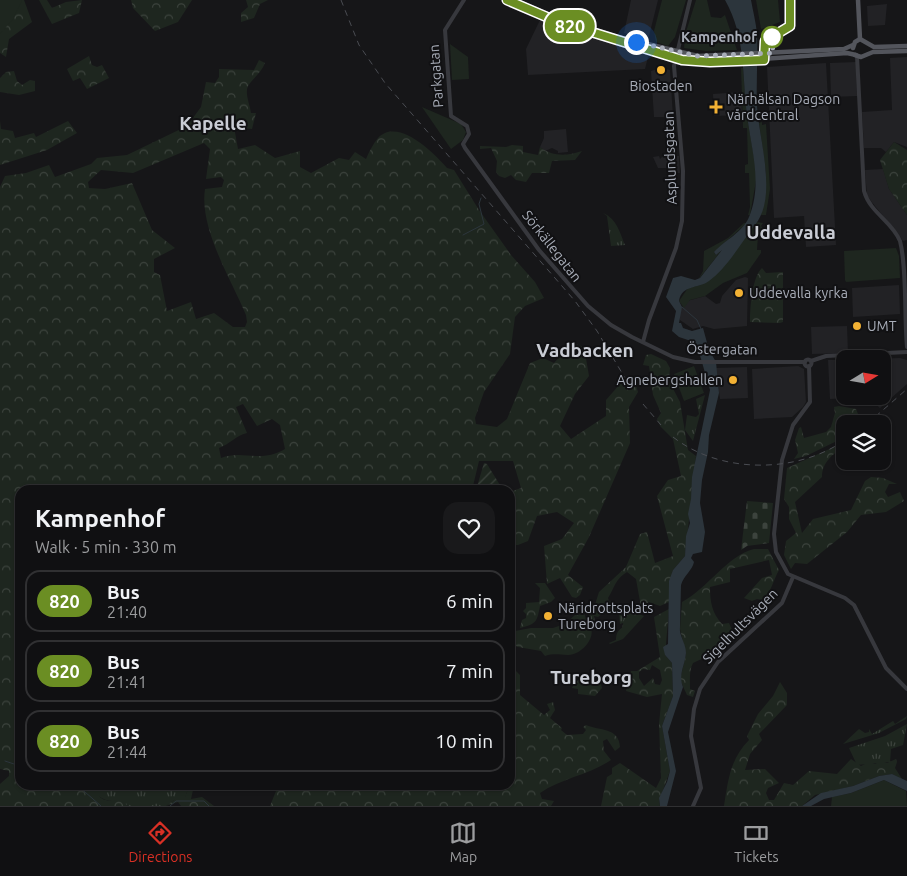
<!DOCTYPE html>
<html lang="en">
<head>
<meta charset="utf-8">
<style>
	:root { --surface:#101012; --page:#19191b; --text:#f1f3f6; --muted:#9c9d9f; --line:#303032; --accent:#d93025 }
	body { margin:0; font-family:Ubuntu,sans-serif; background:var(--page); color:var(--text); height:100vh; display:flex; flex-direction:column; font-size:19px; white-space:nowrap }
	* { box-sizing:border-box; margin:0 }
	p { font-size:16px; color:var(--muted) }
	.icon { flex:none; width:28px; height:28px; fill:none; stroke:currentColor; stroke-width:2; stroke-linecap:round; stroke-linejoin:round }
	.map { position:relative; flex:1; overflow:hidden }
	.details { position:absolute; left:15px; top:485px; width:500px; height:305px; display:flex; flex-direction:column; background:var(--surface); border-radius:15px; box-shadow:0 1px 4px #0004,0 0 0 1px var(--line) }
	.details>* { flex:none }
	.badge { padding:0 10px; border-radius:16px; font-size:18px; line-height:32px }
	.needle { width:32px; rotate:79deg }
	.fabs { position:absolute; left:836px; top:350px; display:grid; gap:10px }
	.fabs a { display:grid; place-items:center; width:55px; height:55px; border-radius:10px; background:var(--surface); box-shadow:0 1px 4px #0004,0 0 0 1px var(--line); font-size:25px }
	.you { position:absolute; width:25px; height:25px; margin:-12px; border:4px solid #fff; border-radius:50%; background:#1a73e8; box-shadow:0 0 0 8px #1a73e833 }
	.map>.badge { position:absolute; translate:-50% -50%; box-shadow:0 0 0 2px #fff }
	.round { display:grid; place-items:center; flex:none; width:52px; height:52px; border-radius:15px; background:var(--page) }
	.summary { display:flex; align-items:center; justify-content:space-between; height:85px; padding:0 20px }
	h1 { font-size:24px; font-weight:700; line-height:38px }
	ul { padding:0; list-style:none }
	li { display:flex; align-items:center; gap:15px; height:62px; margin:0 10px 8px; padding:0 10px; border:2px solid var(--line); border-radius:15px }
	li div { flex:1 }
	li b { display:block; font-size:19px }
	li em { font-style:normal }
	li .badge { min-width:55px; font-weight:700; text-align:center }
	.dock { display:flex; justify-content:space-around; align-items:center; height:70px; border-top:1px solid var(--line); background:var(--surface); font-size:14px; color:var(--muted) }
	.dock a { display:grid; justify-items:center; gap:2px }
	.dock .selected { color:var(--accent) }
	.map>svg:first-child { display:block }
</style>
</head>
<body>
<div class="map">
<svg width="907" height="806" viewBox="0 0 907 806">
	<defs>
		<pattern id="grass-tufts" width="24" height="20" patternUnits="userSpaceOnUse" patternTransform="scale(1.25)"><rect width="24" height="20" fill="#1e261f"/><path d="M3 7l-1-3M5 7V3M7 7l1-3M15 17l-1-3M17 17v-4M19 17l1-3" fill="none" stroke="#3c433d"/></pattern>
		<pattern id="forest-crowns" width="20" height="18" patternUnits="userSpaceOnUse" patternTransform="scale(1.25)"><rect width="20" height="18" fill="#1e261f"/><path d="M2 6a3 3 0 1 1 6 0M12 15a3 3 0 1 1 6 0" fill="none" stroke="#3c433d"/></pattern>
		<pattern id="cemetery-stones" width="16" height="16" patternUnits="userSpaceOnUse" patternTransform="scale(1.25)"><rect width="16" height="16" fill="#1e261f"/><path d="M2 7V4a2 2 0 0 1 4 0v3zM10 15v-3a2 2 0 0 1 4 0v3z" fill="#3c433d"/></pattern>
		<pattern id="garden-furrows" width="10" height="10" patternUnits="userSpaceOnUse" patternTransform="scale(1.25)"><rect width="10" height="10" fill="#1e261f"/><path d="M-1 1l2-2M0 10L10 0M9 11l2-2" fill="none" stroke="#3c433d"/></pattern>
	</defs>
	<rect width="100%" height="100%" fill="#161618"/>
	<g fill="#222225">
		<path d="M631 0H658L648 40 624 33Z"/>
		<path d="M887 4 885 25 868 26 867 6Z"/>
		<path d="M540 20 649 53 645 69 528 75 526 49Z"/>
		<path d="M907 57V147L894 142 886 152 881 148H864L862 112 892 110 890 58Z"/>
		<path d="M856 62 857 96 831 97 830 63Z"/>
		<path d="M826 63 836 245 806 247 804 216 774 218 767 67Z"/>
		<path d="M661 68 670 70 673 117H654L651 71Z"/>
		<path d="M741 92 742 115 714 116 713 94Z"/>
		<path d="M566 129 568 152 558 153V151L552 148 545 151 540 147 544 138V131Z"/>
		<path d="M659 156 660 159 663 156H679L680 173H667V168H658L653 157Z"/>
		<path d="M883 169 889 189 907 215V240L903 241 867 196 865 170Z"/>
		<path d="M745 277 748 278 747 326 714 329 703 326 693 329 680 320V310L687 301 705 296 716 304 720 303 722 296 736 280Z"/>
		<path d="M899 285 900 314 853 317 852 288Z"/>
		<path d="M847 326 848 353 812 354 811 327Z"/>
		<path d="M900 358 907 360V384L880 408 872 401 859 403 850 396H882V359H872Z"/>
		<path d="M828 360H845V396H850L847 398 830 399Z"/>
		<path d="M798 366 804 369 806 402 803 407 792 417 754 419 752 369Z"/>
		<path d="M747 367 748 398 720 399 716 368Z"/>
	</g>
	<g fill="url(#grass-tufts)">
		<path d="M603 213C617 219 620 233 625 245L611 246 607 216Z"/>
		<path d="M705 395 693 441 685 430 687 415 696 417 699 414 696 399Z"/>
		<path d="M626 567 627 572C615 579 615 587 608 598L609 601 614 602 594 608 599 592Z"/>
		<path d="M614 605 626 615 622 630 623 639 610 644 609 643 616 640C616 634 618 629 624 627L623 623 620 624 619 613 615 612 614 614 605 609 602 611 603 613 598 617 594 616 595 624H593L588 614Z"/>
		<path d="M907 716 906 719 879 733 843 744 859 729 865 733 869 732V729L872 734 893 721 895 724Z"/>
		<path d="M907 724 903 745 891 749 890 762 857 765 849 748 885 736Z"/>
		<path d="M85 785H105L113 790C130 784 171 780 188 789L185 797 174 800 166 806H128L120 800C105 804 96 795 85 785Z"/>
	</g>
	<g fill="url(#forest-crowns)" fill-rule="evenodd">
		<path d="M0 0H24L32 22 9 39 6 57 0 53Z"/>
		<path d="M39 0H47L52 8 66 2 82 0 79 13 52 24Z"/>
		<path d="M131 0H192L178 22 155 31 133 8Z"/>
		<path d="M246 0H268L260 4 254 18 241 22V13L248 7Z"/>
		<path d="M89 56 92 65 97 67 102 65 109 78 87 89 80 78 73 81 67 69Z"/>
		<path d="M259 60 265 63C261 74 247 83 247 90 246 96 250 106 251 113H256L252 129 234 127 238 149 255 145 275 158 300 151V167L311 173 339 158 349 160 355 152 366 159C369 152 373 144 378 138 398 117 434 153 447 168L454 170 479 210 511 255 535 282 544 298 525 306 515 317 510 354 484 392 475 418 476 424 497 427 507 419 530 363 543 358 554 363 572 343 584 347 589 376 575 394 560 426 571 439 606 416V400L620 384 634 379 638 392 629 407 630 443 589 537 568 575 583 587 580 595 576 598 572 597 560 578 547 584 544 546 562 539 574 523 557 512 537 516 528 541 518 545H510V492L521 488 513 461H479L472 490H20V785C39 785 65 781 83 785 99 788 96 806 120 799L128 806H0V784L9 776V771L0 769V187L5 176 26 173 49 165 55 177 91 164 97 158 127 155 187 126 201 107 206 82 215 83 219 77V69L254 70ZM204 143 210 149 206 179 221 177 224 180 222 187 205 189C199 228 231 279 246 315L247 322 245 327H233L214 313 196 319 191 302 167 311 160 275 154 272V259L175 248 152 230 132 183 105 189 89 188 88 182 101 170 133 173ZM243 404 257 426 272 419 280 425 285 449C259 464 243 449 221 458L219 448C230 444 235 436 247 433L236 407Z"/>
		<path d="M14 71 17 81 22 85 30 80 35 81V91L19 95 0 92V78L6 72Z"/>
		<path d="M0 121 1 129 13 131 15 138 34 133 36 137 68 121 77 133 47 150 0 165Z"/>
		<path d="M894 142 907 150V215L889 189 880 160Z"/>
		<path d="M512 145 523 146V152L538 155 540 147C553 157 567 156 582 151L575 160 552 161 549 173H532L526 182 516 180 511 175 505 178 499 176 496 172 497 161 491 148 480 149V146L506 147Z"/>
		<path d="M762 268 766 273 783 272V322L780 323 750 322C750 308 752 277 762 268Z"/>
		<path d="M651 354 666 361 670 368 669 381 680 402 688 450 696 456 685 556 673 570 669 602 660 606 649 602 641 607 636 579 627 572 626 567 640 534 647 532 655 563 673 556 657 496 668 480 681 476 673 439 660 426 657 419 661 413 653 395 649 366 643 365 646 355Z"/>
		<path d="M839 406 856 409 858 414 862 416 860 424H845V437L806 456 794 459 798 453 795 440 799 428 801 427 804 438 826 432 831 427 835 413 834 407Z"/>
		<path d="M845 442V446C833 454 822 462 822 477L795 502 802 533 813 519 851 510 865 481 871 477 883 478 897 484H889L885 492 888 497 900 492 904 501 886 512 861 515 847 532 807 564 795 563 791 569 784 555 786 541 796 533 789 519V507L784 499 787 468Z"/>
		<path d="M754 549H768L779 570C773 581 771 592 763 600L757 599 752 601 744 598 762 578 772 575 769 560 730 569V582L710 587C710 602 712 613 722 624L729 623 732 630 714 653 693 663C689 670 690 681 690 689L695 691 693 697 687 695 680 680 686 654 680 629 682 602C707 589 728 555 754 549Z"/>
		<path d="M535 583H545L555 598 551 602 540 606C537 621 537 624 520 628L522 620 526 618V614L523 611 526 608V603L539 602 540 588Z"/>
		<path d="M620 606 644 616 623 639 620 634 626 615 618 609Z"/>
		<path d="M669 609 665 655 672 663 673 696 662 726 670 771 659 801 660 806H601L607 777 612 774V768L620 763 656 788 661 778 659 724 662 694 647 697 626 691 631 671H637L660 657 654 617ZM652 665 660 670 662 680 660 685 655 684 653 678 644 686 639 678V672L643 669 650 670Z"/>
		<path d="M584 614C586 619 590 623 591 628 595 640 580 655 568 655 560 655 554 653 545 656L541 651 518 647 510 643V632L531 628H553L565 624 575 615Z"/>
		<path d="M510 665 520 675V695L544 715 550 710 547 704 553 702 555 710 550 718 562 728 561 730 567 735 583 734 586 730 583 727 586 725C599 731 619 727 620 747L615 751 607 739 603 741 604 751 611 760C589 775 562 778 540 793L542 799 554 801 551 806H270L276 791 288 789 290 785H510Z"/>
		<path d="M585 676 597 678 599 677 602 688 595 696 578 694V689L572 688 575 682Z"/>
		<path d="M780 682 787 693V705L759 734 762 740 750 754 745 770 765 769 779 783 768 788 766 793 769 800H774L784 783 793 785 809 771 837 774 851 759 861 766 869 762 875 764 881 761 887 763 896 759 897 762 895 768 902 779 892 774 879 776 853 786 815 795 802 806H724C728 781 730 759 749 740L747 736 758 714 773 696Z"/>
		<path d="M171 785H194L191 799 202 797 214 806H181L178 802 166 806 178 797H185L188 789Z"/>
	</g>
	<path fill="url(#cemetery-stones)" d="M747 501 773 503 769 543 747 546 741 550Z"/>
	<g fill="#1e261f">
		<path d="M0 0H22L13 19 0 34Z"/>
		<path d="M662 0H686L675 37 668 46 656 42 654 31Z"/>
		<path d="M696 0H707L711 17 721 18 725 15 737 50 706 51 684 48 685 35Z"/>
		<path d="M756 0H778L780 22 761 29Z"/>
		<path d="M450 44 468 57 469 79 452 80Z"/>
		<path d="M741 68H743L747 117 756 168V181L750 215H748L750 207 749 173H745V165L748 164 747 128H743Z"/>
		<path d="M422 107 461 124 466 132 463 140 451 149Z"/>
		<path d="M762 122V125L766 124 770 189 766 215H761L766 173 759 123Z"/>
		<path d="M757 222 763 223 761 226 764 230 760 236H758L757 250H761V253L747 273 723 283 705 296 690 300 684 308 679 301 688 288 700 285Z"/>
		<path d="M744 223H747L714 252 716 255 722 250 698 280 703 271 704 251 728 238Z"/>
		<path d="M896 248 899 256 900 278 846 282 845 280 844 251Z"/>
		<path d="M694 366 704 393 684 401 674 374Z"/>
		<path d="M884 780 906 791 907 806H831L832 797 851 793Z"/>
	</g>
	<path fill="url(#garden-furrows)" d="M484 463 487 464 503 490H476Z"/>
	<g fill="#2c353c">
		<path d="M725 0H751C753 11 756 23 757 34 758 58 756 82 757 106 759 140 778 197 755 225 741 243 727 268 709 281 699 289 682 284 679 301L682 307 679 323H681L683 328 692 331 703 328 709 350 716 362 719 393 709 435 708 452 702 480 700 503 705 532 702 552 693 554 691 558 694 562C692 571 684 575 681 585 681 587 680 628 680 631 681 638 686 645 686 653 685 665 678 675 683 687L668 732 676 771 667 806H660L659 798 667 782 670 771 662 726 673 696 672 663 665 655 663 647 668 644 669 581 673 570 685 556 686 536 690 523 688 514 691 499 692 477 710 390 699 352 691 341 679 337 672 331 676 311 666 297 673 278 681 276 695 280 700 278 722 250 716 255 714 252C725 240 743 232 749 217 763 183 751 149 747 115 742 75 746 37 725 0Z"/>
		<path d="M892 774 907 781V791L884 780 851 793 824 799 811 806H802L821 793 853 786 879 776Z"/>
	</g>
	<g fill="none" stroke-linecap="round" stroke-linejoin="round">
		<g stroke="#2c353c" stroke-width="1">
			<path d="M463 235 484 224 479 204 481 198"/>
			<path d="M682 307 697 320 701 329"/>
			<path d="M5 761 20 766"/>
			<path d="M77 785 101 806"/>
			<path d="M170 806 176 801H204L209 806"/>
		</g>
		<g stroke="#37383d" stroke-width="4">
			<path d="M464 0 445 30 451 116 467 126 469 134 463 144 465 148 539 250 588 306 611 325 632 337 673 357 695 362H805"/>
			<path d="M857 56 864 191C870 213 892 221 900 241 907 268 904 317 907 347"/>
			<path d="M643 342 649 320 676 248 682 221 683 171 674 66 690 0"/>
			<circle cx="808" cy="363" r="3.5"/>
			<path d="M811 361 826 356 907 352"/>
			<path d="M809 366 810 402 793 425 782 460 774 534 776 552 788 574 845 598 854 605 886 668 907 689"/>
			<path d="M693 806 701 788 691 736 694 709 700 689 718 662 782 603 793 577"/>
		</g>
		<g stroke="#53555c" stroke-width="4.5">
			<path d="M507 0 556 21 687 61 718 62 847 53 856 55"/>
			<path d="M514 0 557 18 614 36 698 56 844 49 853 45"/>
			<path d="M858 0 860 39"/>
			<path d="M853 48 855 42 860 39 874 47 907 46"/>
			<path d="M855 55 861 57 873 52 907 51"/>
		</g>
		<g stroke="#4a4c52" stroke-width="1" stroke-dasharray="6 5" stroke-linecap="butt">
			<path d="M341 0 359 45 385 83 575 301 597 331 625 378"/>
			<path d="M643 404 661 425"/>
			<path d="M867 424 907 389"/>
			<path d="M673 437C720 474 797 474 845 440"/>
		</g>
	</g>
	<g fill="none" stroke-linecap="round" stroke-linejoin="round">
		<defs>
			<path id="line" d="M507 0 556 21 682 60 710 62 764 60 765 41 790 26V0"/>
		</defs>
		<use href="#line" stroke="#fff" stroke-width="11"/>
		<use href="#line" stroke="#6b8e23" stroke-width="8"/>
		<path stroke="#a8adb8" stroke-width="5" stroke-dasharray="0 9" d="M636 42 698 56 773 53 772 37"/>
	</g>
	<circle fill="#fff" stroke="#6b8e23" stroke-width="2.5" cx="772" cy="37" r="10"/>
	<g fill="#f2b134" stroke="#111113" stroke-width="2">
		<circle cx="661" cy="70" r="5"/>
		<path d="M713.5 99.5h5v5h5v5h-5v5h-5v-5h-5v-5h5z"/>
		<circle cx="739" cy="293" r="5"/>
		<circle cx="857" cy="326" r="5"/>
		<circle cx="733" cy="380" r="5"/>
		<circle cx="548" cy="616" r="5"/>
	</g>
	<g text-anchor="middle" dominant-baseline="central" stroke-width="4" stroke-linejoin="round" paint-order="stroke">
		<g font-size="14" font-weight="bold" fill="#a8adb8" stroke="#111113" text-anchor="end">
			<text x="757" y="37">Kampenhof</text>
		</g>
		<g font-size="14" fill="#a8adb8" stroke="#111113">
			<text transform="translate(436 76) rotate(-94)">Parkgatan</text>
			<text transform="translate(670 158) rotate(-92)">Asplundsgatan</text>
			<text transform="translate(552 246) rotate(52)">Sörkällegatan</text>
			<text transform="translate(722 349) rotate(1)">Östergatan</text>
			<text transform="translate(740 626) rotate(-45)">Sigelhultsvägen</text>
		</g>
		<g font-size="14" fill="#a8adb8" stroke="#111113" text-anchor="start">
			<text x="661" y="86" text-anchor="middle">Biostaden</text>
			<text x="727" y="99">Närhälsan Dagson<tspan x="727" dy="16">vårdcentral</tspan></text>
			<text x="749" y="293">Uddevalla kyrka</text>
			<text x="867" y="326">UMT</text>
			<text x="723" y="380" text-anchor="end">Agnebergshallen</text>
			<text x="558" y="608">Näridrottsplats<tspan x="558" dy="16">Tureborg</tspan></text>
		</g>
		<g font-size="19" font-weight="bold" fill="#c9ccd4" stroke="#111113">
			<text x="213" y="123">Kapelle</text>
			<text x="791" y="232">Uddevalla</text>
			<text x="585" y="350">Vadbacken</text>
			<text x="591" y="677">Tureborg</text>
		</g>
	</g>
</svg>
<div class="fabs">
<a><svg class="needle" viewBox="-14 -14 28 28"><path d="M0-13l5 13h-10z" fill="#e53935"/><path d="M0 13l5-13h-10z" fill="#9c9d9f"/></svg></a>
<a><svg class="icon" aria-label="layers" viewBox="0 0 24 24"><path d="M12 4l9 5-9 5-9-5zM3 14l9 5 9-5"/></svg></a>
</div>
<div class="you" style="left:636px;top:42px"></div>
<b class="badge" style="left:570px;top:26px;background:#6b8e23;color:#fff">820</b>
<section class="details">
<div class="summary"><div><h1>Kampenhof</h1><p>Walk · 5 min · 330 m</p></div><a class="round"><svg class="icon" aria-label="heart" viewBox="0 0 24 24"><path d="M12 20l-8-8c-3-5 5-10 8-4 3-6 11-1 8 4z"/></svg></a></div>
<ul>
<li><span class="badge" style="background:#6b8e23;color:#fff">820</span><div><b>Bus</b><p>21:40</p></div><em>6 min</em></li>
<li><span class="badge" style="background:#6b8e23;color:#fff">820</span><div><b>Bus</b><p>21:41</p></div><em>7 min</em></li>
<li><span class="badge" style="background:#6b8e23;color:#fff">820</span><div><b>Bus</b><p>21:44</p></div><em>10 min</em></li>
</ul>
</section>
</div>
<nav class="dock">
<a class="selected"><svg class="icon" aria-label="directions" viewBox="0 0 24 24"><path d="M12 3l9 9-9 9-9-9zM9 14v-3h6M13 9l2 2-2 2"/></svg>Directions</a>
<a><svg class="icon" aria-label="map" viewBox="0 0 24 24"><path d="M3 6l6-2 6 2 6-2v14l-6 2-6-2-6 2zM9 4v14M15 6v14"/></svg>Map</a>
<a><svg class="icon" aria-label="tickets" viewBox="0 0 24 24"><path d="M3 7h18v10H3zM15 7v10"/></svg>Tickets</a>
</nav>
</body>
</html>
